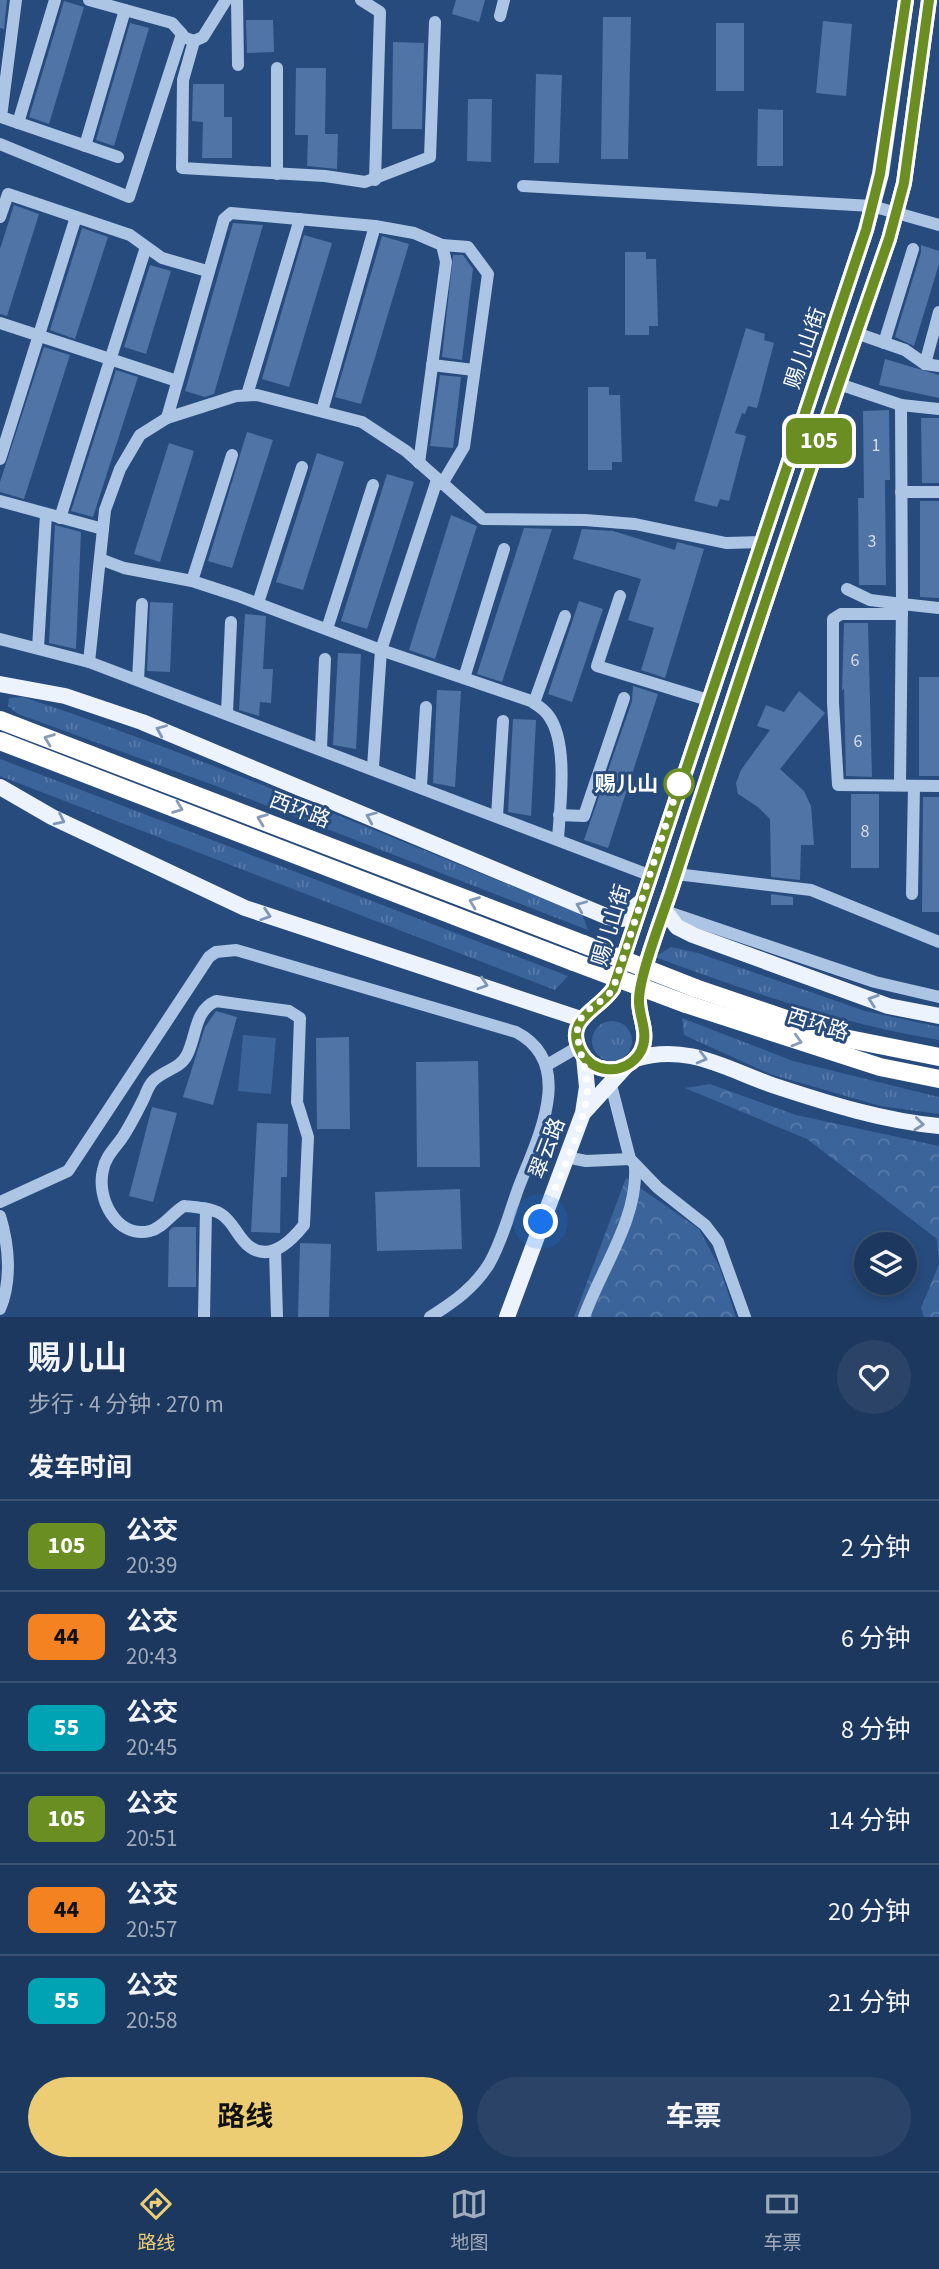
<!DOCTYPE html>
<html lang="zh">
<head>
<meta charset="utf-8">
<style>
	:root { --surface:#1d385e; --page:#2a4367; --text:#f1f3f6; --muted:#a0acbc; --line:#3b5273; --accent:#eccd74 }
	body { margin:0; font-family:"Source Sans 3","Noto Sans SC",sans-serif; background:var(--page); color:var(--text); height:100vh; display:flex; flex-direction:column; font-size:26px; white-space:nowrap }
	* { box-sizing:border-box; margin:0 }
	p { font-size:23px; color:var(--muted) }
	.icon { flex:none; width:38px; height:38px; fill:none; stroke:currentColor; stroke-width:2; stroke-linecap:round; stroke-linejoin:round }
	.map { position:relative; height:1317px; overflow:hidden }
	.drawer { display:flex; flex-direction:column; background:var(--surface); flex:1 }
	.drawer>* { flex:none }
	.badge { padding:0 14px; border-radius:10px; font-size:24px; line-height:46px }
	.fabs { position:absolute; left:854px; top:1232px; display:grid; gap:14px }
	.fabs a { display:grid; place-items:center; width:63px; height:63px; border-radius:50%; background:var(--surface); box-shadow:0 4px 10px #0003,0 0 0 2px var(--line); font-size:35px }
	.you { position:absolute; width:35px; height:35px; margin:-18px; border:5px solid #fff; border-radius:50%; background:#1a73e8; box-shadow:0 0 0 10px #1a73e833 }
	.map>.badge { position:absolute; translate:-50% -50%; box-shadow:0 0 0 4px #fff }
	h2 { padding:0 28px; font-size:26px; line-height:63px }
	.round { display:grid; place-items:center; flex:none; width:74px; height:74px; border-radius:37px; background:var(--page) }
	.summary { display:flex; align-items:center; justify-content:space-between; height:119px; padding:0 28px }
	h1 { font-size:33px; font-weight:700; line-height:52px }
	.button { display:flex; gap:14px; margin-top:auto; padding:14px 28px }
	.button a { flex:1; height:80px; border-radius:42px; background:var(--accent); color:#111; font-size:28px; font-weight:700; line-height:80px; text-align:center }
	.button a+a { background:var(--page); color:var(--text) }
	ul { padding:0; list-style:none }
	li { display:flex; align-items:center; gap:21px; height:91px; padding:0 28px; border-top:2px solid var(--line) }
	li div { flex:1 }
	li b { display:block; font-size:26px }
	li em { font-style:normal }
	li .badge { min-width:77px; font-weight:700; text-align:center }
	.dock { display:flex; justify-content:space-around; align-items:center; height:98px; border-top:2px solid var(--line); background:var(--surface); font-size:19px; color:var(--muted) }
	.dock a { display:grid; justify-items:center; gap:4px }
	.dock .selected { color:var(--accent) }
	.map>svg:first-child { display:block }
</style>
</head>
<body>
<div class="map">
<svg width="939" height="1317" viewBox="0 0 939 1317">
	<defs>
		<pattern id="grass-tufts" width="24" height="20" patternUnits="userSpaceOnUse" patternTransform="scale(1.75)"><rect width="24" height="20" fill="#3b649b"/><path d="M3 7l-1-3M5 7V3M7 7l1-3M15 17l-1-3M17 17v-4M19 17l1-3" fill="none" stroke="#587baa"/></pattern>
		<pattern id="forest-crowns" width="20" height="18" patternUnits="userSpaceOnUse" patternTransform="scale(1.75)"><rect width="20" height="18" fill="#3b649b"/><path d="M2 6a3 3 0 1 1 6 0M12 15a3 3 0 1 1 6 0" fill="none" stroke="#587baa"/></pattern>
	</defs>
	<rect width="100%" height="100%" fill="#274b7d"/>
	<g fill="url(#grass-tufts)">
		<path d="M23 697C213 760 396 841 582 914L588 930 216 786 18 714 8 706 9 698Z"/>
		<path d="M0 759 568 976 555 990 0 776Z"/>
		<path d="M671 947 698 953 865 1011 939 1027V1040C841 1024 748 991 655 957Z"/>
		<path d="M682 1018 793 1061 939 1097V1114L880 1106 770 1074 684 1035Z"/>
		<circle cx="612" cy="1041" r="20"/>
	</g>
	<g fill="url(#forest-crowns)">
		<path d="M710 1084 796 1115 939 1146V1317H924L921 1308 939 1264 937 1239 807 1139 685 1088Z"/>
		<path d="M626 1178 699 1229 719 1266 736 1317H574Z"/>
	</g>
	<path fill="#3b649b" d="M243 1035 276 1038 271 1094 238 1091Z"/>
	<g fill="#5074a6">
		<path d="M0 0H7L4 29 0 28Z"/>
		<path d="M456 0H485L479 22 452 14Z"/>
		<path d="M64 1 84 7 49 124 29 117Z"/>
		<path d="M603 17H631L628 159H601Z"/>
		<path d="M246 20H273L274 52 247 53Z"/>
		<path d="M823 21 852 24 846 96 816 93Z"/>
		<path d="M130 23 149 28 114 146 96 140Z"/>
		<rect x="716" y="23" width="28" height="68"/>
		<path d="M393 42 424 43 422 129H392Z"/>
		<path d="M296 68H326L325 134H338L337 169 307 166 308 135H295Z"/>
		<path d="M536 74 562 75 559 163H534Z"/>
		<path d="M193 84H224V117H232V158H202L203 122 192 121Z"/>
		<path d="M468 99H492L491 162 467 161Z"/>
		<path d="M758 109 783 110V166H757Z"/>
		<path d="M14 205 39 214 7 316 0 314V249Z"/>
		<path d="M233 223 263 225 214 394 205 397 185 391Z"/>
		<path d="M82 228 108 237 75 339 50 330Z"/>
		<path d="M304 235 332 243 289 387 262 379Z"/>
		<path d="M382 236 409 244 361 404 335 397Z"/>
		<path d="M921 245 939 251V264L914 346 895 337 921 252Z"/>
		<path d="M625 252H646V259H656L658 326H649V335H625Z"/>
		<path d="M453 255H463L473 269 462 360 442 357Z"/>
		<path d="M150 265 171 271 146 354 124 347Z"/>
		<path d="M746 328 765 334 764 340 774 343 757 408 748 406 745 414 742 413 735 433 746 436 729 501 720 499 717 507 694 501Z"/>
		<path d="M44 347 70 355 24 499 0 492V482Z"/>
		<path d="M885 359 939 375V398L879 385Z"/>
		<path d="M116 370 138 377 93 517 71 511Z"/>
		<path d="M440 375 461 377 453 448 430 446Z"/>
		<path d="M588 387H609V395H620L622 462H612V470H588Z"/>
		<path d="M889 410 890 480H885L886 585H859L858 498H864L863 411Z"/>
		<path d="M921 418H939V483H922Z"/>
		<path d="M247 432 273 440 232 568 208 561Z"/>
		<path d="M169 443 194 451 160 562 134 554Z"/>
		<path d="M317 453 344 462 303 590 276 582Z"/>
		<path d="M387 474 414 482 367 629 341 621Z"/>
		<path d="M920 501H939V598L920 597Z"/>
		<path d="M451 515 477 526 435 659 409 650Z"/>
		<path d="M55 525 81 532 76 649 49 643Z"/>
		<path d="M524 528 552 529 502 682 477 674Z"/>
		<path d="M582 529 613 531 675 550 677 542 704 549 665 678 641 670 654 628 628 620 641 579 573 559Z"/>
		<path d="M579 601 603 609 572 702 548 694Z"/>
		<path d="M150 602 173 603 170 672 147 671Z"/>
		<path d="M245 614 266 616 263 669H273L271 703 260 702 259 716 239 710Z"/>
		<path d="M844 623H868L872 777 846 776 844 688 842 691Z"/>
		<path d="M338 653 361 654 356 749 333 745Z"/>
		<rect x="919" y="677" width="20" height="99"/>
		<path d="M633 686 658 694 608 848 584 840 632 701Z"/>
		<path d="M437 690 461 691 455 787 433 783Z"/>
		<path d="M799 691 825 713 780 769 804 791 811 806 814 845H801L800 880 771 877 770 819 758 807 738 794 736 783 741 770 770 730 757 726 766 705 784 712Z"/>
		<path d="M513 719 536 720 531 816 508 812Z"/>
		<rect x="851" y="794" width="28" height="74"/>
		<path d="M923 797H939V912H922Z"/>
		<path d="M771 894 793 897V905H771Z"/>
		<path d="M216 1011 237 1017 213 1105 183 1097 205 1027Z"/>
		<path d="M349 1037 350 1129H317L316 1038Z"/>
		<path d="M478 1061 480 1167H417L416 1062Z"/>
		<path d="M152 1107 177 1113 153 1202 129 1196Z"/>
		<path d="M257 1123 288 1124 287 1177H281L280 1233 251 1232Z"/>
		<path d="M460 1189 462 1249 377 1251 375 1192Z"/>
		<path d="M173 1227H196V1287H168L169 1231Z"/>
		<path d="M300 1243 331 1244 329 1317H298Z"/>
	</g>
	<g fill="none" stroke-linecap="round" stroke-linejoin="round">
		<g stroke="#adc5e5" stroke-width="12">
			<path d="M16 0 1 117 118 157"/>
			<path d="M237 0 238 65"/>
			<path d="M361 0 380 12 375 180"/>
			<path d="M500 16 504 0"/>
			<path d="M181 36 194 41 183 80 182 168 325 176 365 182 430 157 435 22"/>
			<path d="M194 41 203 37 226 0"/>
			<path d="M18 123 55 0"/>
			<path d="M0 144 129 197 182 34 172 23 89 0"/>
			<path d="M85 146 125 10"/>
			<path d="M277 174V68"/>
			<path d="M523 186 872 206 939 225"/>
			<path d="M0 217 8 194 130 235 162 258 207 271"/>
			<path d="M442 245 468 247 488 274 464 447 442 484"/>
			<path d="M0 323 177 381"/>
			<path d="M856 333 905 350 925 364 939 366"/>
			<path d="M884 343 913 249"/>
			<path d="M925 364 939 312"/>
			<path d="M432 365 474 370"/>
			<path d="M839 384 901 405 902 604 939 608"/>
			<path d="M247 395 300 219"/>
			<path d="M901 405 939 409"/>
			<path d="M322 411 375 226"/>
			<path d="M167 418 224 219 231 213 375 226 414 233 442 245 446 262 419 463"/>
			<path d="M0 459 76 217"/>
			<path d="M901 492H939"/>
			<path d="M0 501 103 529"/>
			<path d="M60 518 146 247"/>
			<path d="M100 559 124 568 192 581 238 596 381 650 531 701C537 705 544 709 548 715 569 742 560 806 558 839"/>
			<path d="M192 581 232 455"/>
			<path d="M847 589 870 600 902 604 900 785"/>
			<path d="M620 596 597 666 708 700"/>
			<path d="M258 603 302 467"/>
			<path d="M902 614H841L833 619V703L838 785 939 786"/>
			<path d="M327 629 373 485"/>
			<path d="M0 639 89 662 649 875"/>
			<path d="M38 648 46 514"/>
			<path d="M89 662 105 510 120 469 140 435 167 418 236 396 257 395 362 422 406 451 483 519 585 520 635 524 726 543 762 542"/>
			<path d="M464 678 504 549"/>
			<path d="M138 680 142 604"/>
			<path d="M534 703 565 616"/>
			<path d="M227 713 231 622"/>
			<path d="M321 748 325 659"/>
			<path d="M373 767 381 650 437 480"/>
			<path d="M421 786 426 707"/>
			<path d="M559 815 584 816 624 698"/>
			<path d="M497 816 503 721"/>
			<path d="M676 874 811 890 939 942"/>
			<path d="M912 894 914 786"/>
			<path d="M665 911 875 982 939 997"/>
			<path d="M216 1001 289 1011 300 1018 297 1102 308 1137 304 1225C292 1240 271 1262 250 1247 238 1239 234 1222 221 1214 211 1208 196 1207 184 1206 172 1213 163 1228 150 1231 116 1239 96 1197 103 1170 105 1157 115 1148 122 1138 130 1126 137 1112 143 1100 146 1094 148 1086 153 1081 164 1070 180 1069 187 1055 197 1035 194 1011 216 1001Z"/>
			<path d="M547 1065 578 1047"/>
			<path d="M610 1081 630 1159 658 1188 705 1225 718 1242 745 1317"/>
			<path d="M566 1157 586 1161 630 1159"/>
			<path d="M0 1202 68 1171 209 957 216 952 236 950 516 1032C578 1064 536 1141 518 1189 509 1214 502 1242 489 1264 474 1288 454 1302 430 1317"/>
			<path d="M0 1216C9 1245 12 1281 0 1309"/>
			<path d="M275 1250 277 1317"/>
			<path d="M204 1317 206 1209"/>
			<path d="M584 1317C601 1269 638 1219 635 1167"/>
		</g>
		<g stroke="#edf3fd" stroke-width="16">
			<path d="M906 0 881 174 866 230 613 989C600 1010 562 1019 581 1052 586 1061 595 1068 606 1069 620 1071 634 1064 641 1051 650 1033 638 1016 639 999 640 973 663 915 672 887 742 670 814 455 889 239L904 183 929 0"/>
			<path d="M0 684 65 696 142 722 608 917 622 919 638 904"/>
			<path d="M0 787 52 817 245 908 581 1019"/>
			<path d="M665 911 677 927 693 935 888 1006 939 1016"/>
			<path d="M635 1059C689 1042 729 1071 778 1087 830 1104 884 1121 939 1126"/>
			<path d="M585 1111 626 1066"/>
			<path d="M507 1317 583 1113 587 1087 584 1057"/>
		</g>
		<g stroke="#fff" stroke-width="18">
			<path d="M0 720 583 944"/>
			<path d="M0 741 574 962"/>
			<path d="M695 988 839 1037 939 1057"/>
			<path d="M686 1004 880 1067 939 1079"/>
		</g>
		<g stroke="#fff" stroke-width="18">
			<path d="M583 944 695 988"/>
			<path d="M574 962 686 1004"/>
		</g>
	</g>
	<defs><path id="oneway-chevron" d="M-2-3.5L2.5 0L-2 3.5" fill="none" stroke-width="1.6" stroke-linecap="round" stroke-linejoin="round" transform="scale(1.75)"/></defs>
	<g stroke="#8097b7">
		<use href="#oneway-chevron" transform="translate(161 730) rotate(-157)"/>
		<use href="#oneway-chevron" transform="translate(371 817) rotate(-157)"/>
		<use href="#oneway-chevron" transform="translate(60 820) rotate(26)"/>
		<use href="#oneway-chevron" transform="translate(581 906) rotate(-157)"/>
		<use href="#oneway-chevron" transform="translate(266 915) rotate(18)"/>
		<use href="#oneway-chevron" transform="translate(483 984) rotate(18)"/>
		<use href="#oneway-chevron" transform="translate(873 1000) rotate(-161)"/>
		<use href="#oneway-chevron" transform="translate(702 1058) rotate(15)"/>
		<use href="#oneway-chevron" transform="translate(919 1124) rotate(6)"/>
	</g>
	<g stroke="#889cb8">
		<use href="#oneway-chevron" transform="translate(49 739) rotate(-159)"/>
		<use href="#oneway-chevron" transform="translate(178 808) rotate(21)"/>
		<use href="#oneway-chevron" transform="translate(262 819) rotate(-159)"/>
		<use href="#oneway-chevron" transform="translate(474 902) rotate(-159)"/>
		<use href="#oneway-chevron" transform="translate(797 1041) rotate(16)"/>
	</g>
	<g fill="none" stroke-linecap="round" stroke-linejoin="round">
		<defs>
			<path id="line" d="M906 0 880 174 866 230 613 989C599 1010 563 1019 581 1052 586 1061 595 1068 606 1069 620 1071 634 1064 641 1051 650 1033 638 1016 639 999 640 973 663 915 672 887 742 670 814 454 889 239L904 183 929 0"/>
		</defs>
		<use href="#line" stroke="#fff" stroke-width="16"/>
		<use href="#line" stroke="#6b8e23" stroke-width="10"/>
		<path stroke="#fff" stroke-width="7" stroke-dasharray="0 12.6" d="M541 1222C556 1183 582 1135 587 1095 590 1069 572 1040 579 1022 586 1006 604 1003 613 989L682 775 679 784"/>
	</g>
	<circle fill="#fff" stroke="#6b8e23" stroke-width="3.5" cx="679" cy="784" r="14"/>
	<g text-anchor="middle" dominant-baseline="central" stroke-width="6" stroke-linejoin="round" paint-order="stroke">
		<g font-size="18" fill="#d3dce9">
			<text x="876" y="445">1</text>
			<text x="872" y="541">3</text>
			<text x="855" y="660">6</text>
			<text x="858" y="741">6</text>
			<text x="865" y="831">8</text>
		</g>
		<g font-size="21" fill="#fff" stroke="#274b7d">
			<text transform="translate(805 348) rotate(-71)">赐儿山街</text>
			<text transform="translate(300 810) rotate(21)">西环路</text>
			<text transform="translate(611 925) rotate(-73)">赐儿山街</text>
			<text transform="translate(818 1024) rotate(17)">西环路</text>
			<text transform="translate(547 1148) rotate(-69)">翠云路</text>
		</g>
		<g font-size="21" font-weight="bold" fill="#fff" stroke="#274b7d" text-anchor="end">
			<text x="658" y="784">赐儿山</text>
		</g>
	</g>
</svg>
<div class="fabs">
<a><svg class="icon" aria-label="layers" viewBox="0 0 24 24"><path d="M12 4l9 5-9 5-9-5zM3 14l9 5 9-5"/></svg></a>
</div>
<div class="you" style="left:541px;top:1222px"></div>
<b class="badge" style="left:819px;top:441px;background:#6b8e23;color:#fff">105</b>
</div>
<section class="drawer">
<div class="summary"><div><h1>赐儿山</h1><p>步行 · 4 分钟 · 270 m</p></div><a class="round"><svg class="icon" aria-label="heart" viewBox="0 0 24 24"><path d="M12 20l-8-8c-3-5 5-10 8-4 3-6 11-1 8 4z"/></svg></a></div>
<h2>发车时间</h2>
<ul>
<li><span class="badge" style="background:#6b8e23;color:#fff">105</span><div><b>公交</b><p>20:39</p></div><em>2 分钟</em></li>
<li><span class="badge" style="background:#f58220;color:#111">44</span><div><b>公交</b><p>20:43</p></div><em>6 分钟</em></li>
<li><span class="badge" style="background:#00a3b4;color:#fff">55</span><div><b>公交</b><p>20:45</p></div><em>8 分钟</em></li>
<li><span class="badge" style="background:#6b8e23;color:#fff">105</span><div><b>公交</b><p>20:51</p></div><em>14 分钟</em></li>
<li><span class="badge" style="background:#f58220;color:#111">44</span><div><b>公交</b><p>20:57</p></div><em>20 分钟</em></li>
<li><span class="badge" style="background:#00a3b4;color:#fff">55</span><div><b>公交</b><p>20:58</p></div><em>21 分钟</em></li>
</ul>
<div class="button"><a>路线</a><a>车票</a></div>
</section>
<nav class="dock">
<a class="selected"><svg class="icon" aria-label="directions" viewBox="0 0 24 24"><path d="M12 3l9 9-9 9-9-9zM9 14v-3h6M13 9l2 2-2 2"/></svg>路线</a>
<a><svg class="icon" aria-label="map" viewBox="0 0 24 24"><path d="M3 6l6-2 6 2 6-2v14l-6 2-6-2-6 2zM9 4v14M15 6v14"/></svg>地图</a>
<a><svg class="icon" aria-label="tickets" viewBox="0 0 24 24"><path d="M3 7h18v10H3zM15 7v10"/></svg>车票</a>
</nav>
</body>
</html>
